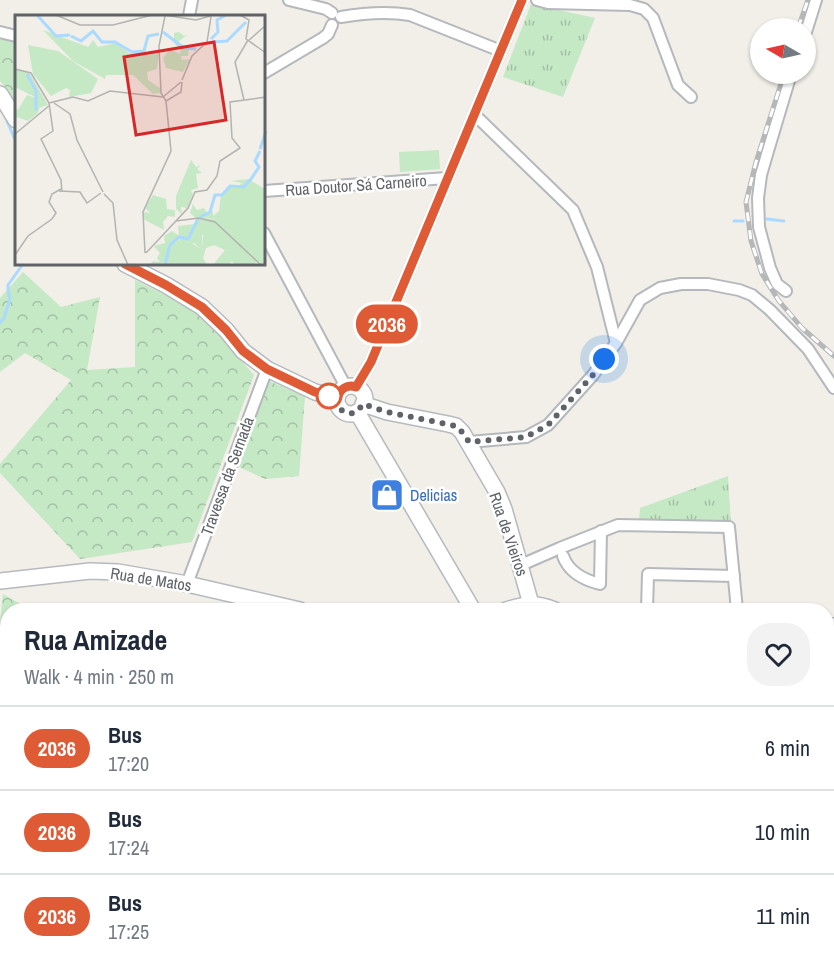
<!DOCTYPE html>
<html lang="en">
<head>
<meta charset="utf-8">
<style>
	:root { --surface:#fff; --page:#f2f2f3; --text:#1f2937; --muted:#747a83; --line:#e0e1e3 }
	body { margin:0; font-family:"Archivo Narrow",sans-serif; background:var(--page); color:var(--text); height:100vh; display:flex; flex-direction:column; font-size:22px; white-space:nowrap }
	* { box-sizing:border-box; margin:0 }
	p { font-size:20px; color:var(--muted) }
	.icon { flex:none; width:33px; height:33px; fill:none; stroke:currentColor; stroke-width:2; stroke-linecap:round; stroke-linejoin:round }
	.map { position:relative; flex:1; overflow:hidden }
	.side { position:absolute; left:0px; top:603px; width:834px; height:368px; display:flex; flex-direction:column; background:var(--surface); border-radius:24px 24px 0 0; box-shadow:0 2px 4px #0004 }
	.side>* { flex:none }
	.badge { padding:0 12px; border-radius:20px; font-size:21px; line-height:39px }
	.needle { width:39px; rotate:279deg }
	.buttons { position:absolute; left:750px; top:18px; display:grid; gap:12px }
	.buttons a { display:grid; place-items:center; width:66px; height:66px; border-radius:50%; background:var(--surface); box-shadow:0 2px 4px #0004; font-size:30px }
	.you { position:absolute; width:30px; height:30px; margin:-15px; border:4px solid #fff; border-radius:50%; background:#1a73e8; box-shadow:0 0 0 9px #1a73e833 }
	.map>.badge { position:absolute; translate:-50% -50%; box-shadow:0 0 0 3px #fff }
	.round { display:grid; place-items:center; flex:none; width:63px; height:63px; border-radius:24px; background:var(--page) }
	.overview { display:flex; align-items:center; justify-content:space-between; height:102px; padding:0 24px }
	h1 { font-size:28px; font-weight:800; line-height:45px }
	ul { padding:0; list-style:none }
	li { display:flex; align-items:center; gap:18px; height:84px; padding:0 24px; border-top:2px solid var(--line) }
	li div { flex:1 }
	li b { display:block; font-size:22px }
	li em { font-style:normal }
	li .badge { min-width:66px; font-weight:700; text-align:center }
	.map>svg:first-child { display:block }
</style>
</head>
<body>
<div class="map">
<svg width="834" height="970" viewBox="0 0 834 970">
	<defs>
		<pattern id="industrial-grid" width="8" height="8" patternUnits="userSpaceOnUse" patternTransform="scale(1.5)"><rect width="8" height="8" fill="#e0deda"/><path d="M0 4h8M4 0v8" fill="none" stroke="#b9b8b5"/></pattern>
		<pattern id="forest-crowns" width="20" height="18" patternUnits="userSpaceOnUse" patternTransform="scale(1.5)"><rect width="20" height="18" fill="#c5e8c5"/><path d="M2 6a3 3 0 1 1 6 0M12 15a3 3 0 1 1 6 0" fill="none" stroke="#a3c0a4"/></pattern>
		<pattern id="park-tufts" width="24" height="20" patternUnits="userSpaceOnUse" patternTransform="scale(1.5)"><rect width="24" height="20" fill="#c5e8c5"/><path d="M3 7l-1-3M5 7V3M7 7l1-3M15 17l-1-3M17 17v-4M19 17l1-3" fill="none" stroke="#a3c0a4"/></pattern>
	</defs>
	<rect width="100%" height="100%" fill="#f1efe8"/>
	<path fill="url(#industrial-grid)" d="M827 658 834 662V798L827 803Z"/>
	<g fill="url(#forest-crowns)">
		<path d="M0 36 16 40V107L6 88 0 81Z"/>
		<path d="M23 272 61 307 100 297 87 370 135 367V280L198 311 254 375 192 542 80 559 0 473V464L71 380 25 353 0 372V298Z"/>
		<path d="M269 381 305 396 299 476 265 479 239 467Z"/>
		<path d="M3 594 31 610H8V963H209L208 970H0V623Z"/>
	</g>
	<g fill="url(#park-tufts)">
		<path d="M531 4 595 18 563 97 503 77Z"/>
		<path d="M728 476 731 524 639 521 640 508Z"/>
	</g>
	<path fill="#c5e8c5" d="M439 150 440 169 400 172 399 152Z"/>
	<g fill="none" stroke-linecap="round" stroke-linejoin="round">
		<g stroke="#aadaff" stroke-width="3">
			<path d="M4 114 16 142"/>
			<path d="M767 219 784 221"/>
			<path d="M734 221H743"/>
			<path d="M0 323 4 318 10 299 8 290V285L23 264"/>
		</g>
		<defs>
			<g id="street">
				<path d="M289 0 326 9 332 13"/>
				<path d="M537 0 548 3 630 5 644 9 653 18 678 85 691 97"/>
				<path d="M189 16 192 0"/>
				<path d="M341 17C364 13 386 11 410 15L501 51"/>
				<path d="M0 32 16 36"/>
				<path d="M806 32 816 0"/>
				<path d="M264 73 323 38 328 34 332 25"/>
				<path d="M475 115 573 210 597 267 616 343"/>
				<path d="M264 191 447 178"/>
				<path d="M264 233 346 387"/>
				<path d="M786 291 777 284 770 268 759 227 758 198 761 175 768 151 791 74"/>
				<path d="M356 387 371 362C421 241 471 120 522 0"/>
				<path d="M469 442 526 437 548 425 593 375 616 343 640 300 660 288 681 284H708L739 290 752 295 770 310 808 349 834 388"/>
				<path d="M563 556C569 573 584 580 600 584L601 531"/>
				<path d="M521 565 560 548 618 525 729 527 737 610"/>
				<path d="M187 584 267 369"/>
				<path d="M647 610 648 574 734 576"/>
				<path d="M509 963 514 970"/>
				<path d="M659 970V963"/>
			</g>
			<g id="secondary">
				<path d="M0 94 16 120"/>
				<path d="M125 264 166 285 202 307 226 330 243 351 267 369 315 392 337 398"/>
				<circle cx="351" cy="400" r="14"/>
				<path d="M363 404 387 412 448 424 456 426 462 432 497 492 504 509 531 604"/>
				<path d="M357 412 473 610"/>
				<path d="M0 581 90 571 118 572 187 584 300 610"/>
				<path d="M506 610C526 604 535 602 555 610"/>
				<path d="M826 627 834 626"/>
				<path d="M394 970 396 963"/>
			</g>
		</defs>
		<use href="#street" stroke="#b5b8bc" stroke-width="14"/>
		<use href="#secondary" stroke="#b6babf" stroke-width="18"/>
		<use href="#street" stroke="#fff" stroke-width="10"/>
		<use href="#secondary" stroke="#fff" stroke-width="15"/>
		<defs>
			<g id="rail">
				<path d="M798 28 808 0"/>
				<path d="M784 74 756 162 746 202 751 241 762 274 779 301 802 328 834 356"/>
			</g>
		</defs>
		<use href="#rail" stroke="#b6b7b8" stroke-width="5"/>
		<use href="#rail" stroke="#fff" stroke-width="3" stroke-dasharray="9" stroke-linecap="butt"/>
	</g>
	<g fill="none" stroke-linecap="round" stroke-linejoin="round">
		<defs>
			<path id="line" d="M125 264 166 285 202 307 226 330 243 351 267 369 315 392 334 397 337 398C340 389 347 384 356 387L371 362C422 242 471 121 522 0"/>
		</defs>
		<use href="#line" stroke="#fff" stroke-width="14"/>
		<use href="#line" stroke="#df5b35" stroke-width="9"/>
		<path stroke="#5f6368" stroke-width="6" stroke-dasharray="0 10.8" d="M329 396 337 398C337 410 346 416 357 412L363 404 387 412 456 426 462 432 469 442 526 437 548 425 593 375 604 359"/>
	</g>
	<defs>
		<symbol id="shop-square" viewBox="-11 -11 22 22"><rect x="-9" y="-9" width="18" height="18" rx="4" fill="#3f7fe0" stroke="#fff"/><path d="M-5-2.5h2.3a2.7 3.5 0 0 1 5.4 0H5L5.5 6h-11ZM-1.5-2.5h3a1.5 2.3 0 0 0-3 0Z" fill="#fff"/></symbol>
	</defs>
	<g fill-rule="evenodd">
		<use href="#shop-square" x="368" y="476" width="38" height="38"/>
	</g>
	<circle fill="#fff" stroke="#df5b35" stroke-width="3" cx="329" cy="396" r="12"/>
	<g text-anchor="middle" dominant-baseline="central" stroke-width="5" stroke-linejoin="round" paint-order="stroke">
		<g font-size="16" fill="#5f6368" stroke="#fff">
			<text transform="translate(356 185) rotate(-4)">Rua Doutor Sá Carneiro</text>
			<text transform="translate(227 476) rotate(-70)">Travessa da Sernada</text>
			<text transform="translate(509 534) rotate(71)">Rua de Vieiros</text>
			<text transform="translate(151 579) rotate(9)">Rua de Matos</text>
		</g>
		<g font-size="16" fill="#366cbe" stroke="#fff" text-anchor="start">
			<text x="410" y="495">Delicias</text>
		</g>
	</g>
	<g transform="translate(15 15)">
		<rect width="250" height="250" fill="#f1efe8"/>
		<path d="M12 80 26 85 23 98 13 106 2 102 0 107V93L3 95ZM178 189 182 195 189 193 192 198 198 196V201L204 196V204L181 203 175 198ZM157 216 169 224 187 220V235L179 228 166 229 164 223 154 234 150 250H135L138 246 145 247 142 243 145 238 139 231 150 228 149 221Z" fill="#c5e8c5"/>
		<path d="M28 15 73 32 78 25 83 32 101 28 114 38 144 37 142 54 132 57 133 65 145 73V78L138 79 118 60H91L90 64 58 46ZM164 17 169 21 173 19 163 27 174 34 173 41H166L167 45 175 44 168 57 151 53 148 43 155 34 165 39 166 35 159 28V18ZM13 30 43 36 83 64 76 78 54 82 55 75 51 73 36 81 18 59ZM0 54 14 57 33 90 24 93 26 85 0 72ZM176 145 181 152 186 150 182 154 187 158 181 159 183 173 176 175 178 179 172 193 166 192 167 199 161 194V181ZM233 164 250 174V250L242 246 239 250H220L217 246 213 250H198L210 235 199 230 191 233 188 243 192 250H150L153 234 163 222 166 229 174 226 187 235 188 220 173 224 180 209 183 204H203L206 180 215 172 222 173 227 168 216 166ZM138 180 151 184 152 194 160 195V202L153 201 148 207 149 215 128 204V197L135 198 130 193Z" fill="#c5e8c5"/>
		<path d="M180 209 173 224 164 222 163 211Z" fill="#c5e8c5"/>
		<path fill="none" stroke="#aadaff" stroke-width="3" d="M22 0 41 21 55 20M148 17 169 33 181 34M56 21 66 26 78 16 87 27H100L117 37 129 36 133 21 144 19M196 24 203 17 202 5 211 0M199 27 212 26 231 7M12 59 21 76V95M245 134 251 116M185 202 195 197 200 180H207L215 171 229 172 236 164 244 152 240 146 245 136M150 250 155 230 164 222 173 224 183 204"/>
		<path fill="none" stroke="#b3b3b1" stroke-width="1.5" d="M41 0 65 10H98L137 0M149 0 181 5 199 0M225 0 234 5 231 24 251 38M233 26 251 10M0 54 16 58 34 88 38 116 26 124 46 165 47 177M167 65 177 41 192 27 196 2M148 82 166 67M229 85 220 47 233 25M151 86 166 77 167 67M34 88 58 82 73 86 95 76 148 82M39 88 55 99 62 125 88 177M0 119 35 90M44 176 65 177 72 188 86 178M89 179 98 188 102 225 113 250M161 206 184 203 200 207 246 250M130 238 128 197 156 136 151 86 146 78 144 31 150 1M131 238 173 193 180 177 192 175 202 161 205 146 225 133 217 123 215 87 251 82M0 240 13 221 37 204 41 198 34 187 37 179 46 174"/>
		<path fill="#d62828" fill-opacity="0.15" stroke="#d62828" stroke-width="3" d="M199 27 211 105 121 120 109 42Z"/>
		<rect width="250" height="250" fill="none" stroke="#5f6368" stroke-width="3"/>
	</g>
</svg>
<div class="buttons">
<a><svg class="needle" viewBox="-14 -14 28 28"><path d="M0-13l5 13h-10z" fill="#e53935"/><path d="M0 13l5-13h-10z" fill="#747a83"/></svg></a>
</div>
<div class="you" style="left:604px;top:359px"></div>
<b class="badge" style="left:387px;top:324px;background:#df5b35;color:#fff">2036</b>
<section class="side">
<div class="overview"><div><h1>Rua Amizade</h1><p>Walk · 4 min · 250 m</p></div><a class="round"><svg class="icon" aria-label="heart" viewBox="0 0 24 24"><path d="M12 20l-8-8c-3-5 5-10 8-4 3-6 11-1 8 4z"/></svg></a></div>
<ul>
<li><span class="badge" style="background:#df5b35;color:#fff">2036</span><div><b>Bus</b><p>17:20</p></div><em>6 min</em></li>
<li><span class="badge" style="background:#df5b35;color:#fff">2036</span><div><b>Bus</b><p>17:24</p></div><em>10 min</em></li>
<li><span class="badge" style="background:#df5b35;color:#fff">2036</span><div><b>Bus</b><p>17:25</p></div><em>11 min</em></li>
</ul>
</section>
</div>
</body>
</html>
